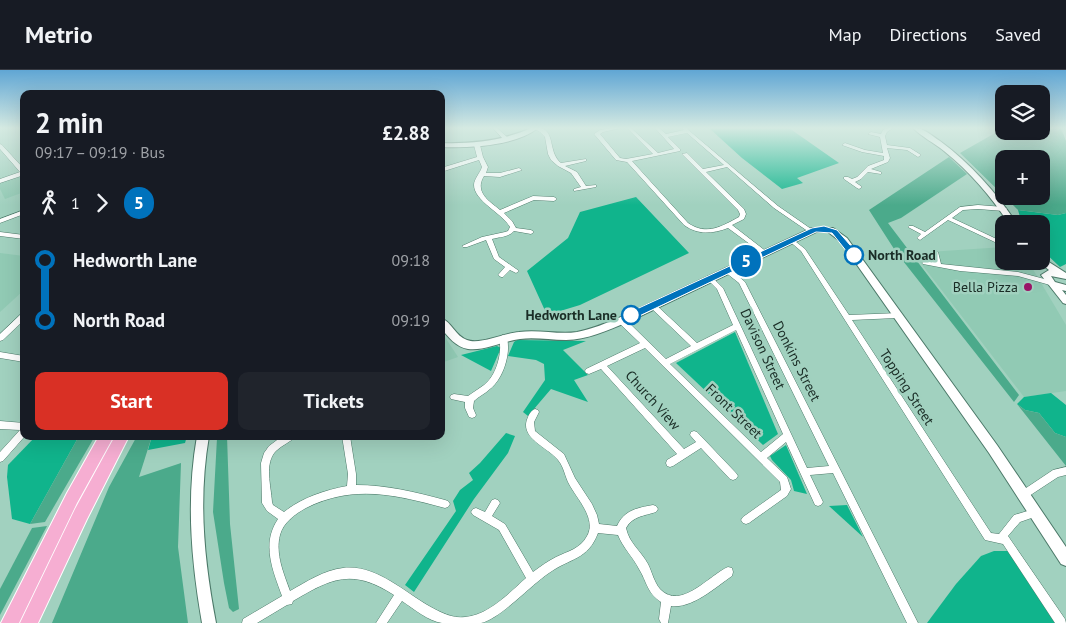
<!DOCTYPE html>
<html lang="en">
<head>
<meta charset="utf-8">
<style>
	:root { --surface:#171b24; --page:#20242c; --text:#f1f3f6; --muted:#9ea1a6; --line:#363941; --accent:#d93025 }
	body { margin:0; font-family:"PT Sans",sans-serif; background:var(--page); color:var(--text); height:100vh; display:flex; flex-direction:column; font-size:19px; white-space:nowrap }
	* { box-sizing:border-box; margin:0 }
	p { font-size:16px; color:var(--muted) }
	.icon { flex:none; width:28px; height:28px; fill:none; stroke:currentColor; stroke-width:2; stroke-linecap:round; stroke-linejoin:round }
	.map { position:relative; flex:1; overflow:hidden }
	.side { position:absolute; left:20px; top:20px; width:425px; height:350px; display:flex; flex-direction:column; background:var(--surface); border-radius:10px; box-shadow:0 5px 20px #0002 }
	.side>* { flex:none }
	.badge { padding:0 10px; border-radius:16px; font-size:18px; line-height:32px }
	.buttons { position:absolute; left:995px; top:15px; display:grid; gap:10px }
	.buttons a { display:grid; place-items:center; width:55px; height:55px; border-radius:10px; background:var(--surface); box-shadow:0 5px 20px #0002; font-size:25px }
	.map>.badge { position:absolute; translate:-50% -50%; box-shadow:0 0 0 2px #fff }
	.legs { display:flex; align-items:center; gap:8px; height:55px; padding:0 15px; font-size:16px }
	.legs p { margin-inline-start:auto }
	.head { display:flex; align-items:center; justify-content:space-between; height:85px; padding:0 15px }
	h1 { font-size:28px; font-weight:700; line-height:38px }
	.button { display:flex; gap:10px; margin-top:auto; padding:10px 15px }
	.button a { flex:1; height:58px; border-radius:10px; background:var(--accent); color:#fff; font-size:20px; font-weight:700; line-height:58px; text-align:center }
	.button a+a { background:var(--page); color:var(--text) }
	ul { padding:0 15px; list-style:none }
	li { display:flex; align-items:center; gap:18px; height:60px; font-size:19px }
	li i { display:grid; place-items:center; width:8px; height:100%; margin:0 6px; background:currentColor }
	li i::after { content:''; width:12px; height:12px; margin:-6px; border:4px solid; border-radius:50%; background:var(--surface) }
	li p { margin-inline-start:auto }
	li:first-child i { background:linear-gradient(#0000 50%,currentColor 0) }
	li:last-child i { background:linear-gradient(currentColor 50%,#0000 0) }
	header { display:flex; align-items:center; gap:30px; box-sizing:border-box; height:70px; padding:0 25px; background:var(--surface); border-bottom:1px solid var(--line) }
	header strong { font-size:24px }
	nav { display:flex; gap:28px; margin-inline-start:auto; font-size:18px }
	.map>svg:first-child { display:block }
</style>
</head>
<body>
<header>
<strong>Metrio</strong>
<nav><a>Map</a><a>Directions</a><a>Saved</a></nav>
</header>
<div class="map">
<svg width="1066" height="553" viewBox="0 0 1066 553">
	<rect width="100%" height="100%" fill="#a1d1bf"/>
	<g fill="#91cab4">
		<path d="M24 105V122L5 129 0 119V113Z"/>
		<path d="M1004 177V191H1028L1066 255V321L1024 327 913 183Z"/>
		<path d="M0 183 24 186V220L0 242Z"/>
		<path d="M441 261 458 287 441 293Z"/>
	</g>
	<g fill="#10b48c">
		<path d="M709 58H789L839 93 797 108 803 113 782 119 742 88Z"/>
		<path d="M636 127 689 183 580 235 547 245 527 201 568 168 580 142Z"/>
		<path d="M1018 140 1058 145 1066 143V194L1060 197 1041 179V154H1022Z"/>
		<path d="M735 262 778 364 763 375 676 293Z"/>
		<path d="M517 270 586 271 563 280 588 305 574 310 588 332 551 319 528 346 523 342 545 310 544 294 536 290 508 286 514 272Z"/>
		<path d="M497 276 501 278 491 301 461 285Z"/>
		<path d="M1051 323 1066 335V367L1055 363 1039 343 1025 340 1017 334 1024 327Z"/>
		<path d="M506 363 515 366 508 383 474 429 414 522 405 515 456 441 453 431 460 420 473 410 469 403 480 393Z"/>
		<path d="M36 366H79L30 454 12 449 7 407 8 395Z"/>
		<path d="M152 366H187L185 373 148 380Z"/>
		<path d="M786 375 807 424 794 421 791 410 772 390 770 386Z"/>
		<path d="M847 435 863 467 829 436Z"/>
		<path d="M994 481H1008L1057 553H927L956 514 981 486Z"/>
	</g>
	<g fill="#4baa8b">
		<path d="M1004 58V61H1041V58H1061L1066 71V143L1058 145 1018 140 1004 126H1041V89H1004V126L960 83Z"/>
		<path d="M949 87 967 104 901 148 888 153 1019 325 1014 332 896 182 869 140Z"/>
		<path d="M1017 334 1025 340 1039 343 1055 363 1066 367V396Z"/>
		<path d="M79 366H95L45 452 30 454Z"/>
		<path d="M137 366H152L139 407 181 393 178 477 188 553H52L109 417Z"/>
		<path d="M222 366H227L230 454 239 539 233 542 229 538 224 513 213 442 217 368Z"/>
		<path d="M47 456 0 545V519L32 458Z"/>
	</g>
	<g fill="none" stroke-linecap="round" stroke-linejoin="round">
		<defs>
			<g id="minor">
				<path d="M493 58H497L508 68V70H504Z"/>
				<path d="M533 58C558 55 546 81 561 93L586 89V91L565 96 577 102 586 116 596 115V117L574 121V119L581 117 571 103 558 96 551 90 548 84 545 67 540 62Z"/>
				<path d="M613 58H621L603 62 600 64 620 88 626 89 653 84 627 58H631L658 83 674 79 655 58H659L666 64 684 60 682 58H686L778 136 814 161 811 163 809 162 774 138 727 97 706 102 744 139 746 144 744 149 732 155 767 182 764 184 762 183 728 158C712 164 698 165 684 155L627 92 616 90 594 64 600 60ZM687 63 724 95 703 99 687 83 682 84 738 140 740 144 739 147C722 156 707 166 688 153L632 91 680 81V79L668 67Z"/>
				<path d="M888 58H893L887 62 885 66 887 75 910 78 921 85 918 87 907 80 887 78 890 88 888 92 871 99 881 102V104L868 102 861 109 855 112 862 117 859 119 857 118 844 109V107H848L852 109 857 107 868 96 884 90V86L862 82 842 75 845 73 865 80 883 83 880 67 868 64 871 62 881 64 883 60Z"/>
				<path d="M477 73 480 75 483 87 488 97 486 103H500L519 98 522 100 500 107 484 106C474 122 489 131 500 140L533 126 554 127 557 129 554 131 534 130 504 143 512 151 516 158 531 160 534 162 531 164 514 161C509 167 499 167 492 169L499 187 519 201 516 203 510 200 503 207H501L498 205 505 197 494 189 486 170 467 177H463L462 176 482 167 505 162 508 161 510 157C502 143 474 131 474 115 474 109 480 103 482 97L479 90 441 102V98L477 87 474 75Z"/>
				<path d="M0 74 2 75 24 99V105L0 113V109L20 102 0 79Z"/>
				<path d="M978 135 1004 137 1007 139 1004 141 978 139 963 140 952 148 1003 172V174H999L948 150 920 170 917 168 921 164 908 157 909 156H913L925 162 960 137Z"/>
				<path d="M24 140V144L0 153V149Z"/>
				<path d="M0 162 24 165V169L0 166Z"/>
				<path d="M791 168 805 179 849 245 899 243 900 245 899 247 896 248 852 250 991 463 999 464 1014 445 1034 439 1037 440 1039 443 1037 446 1020 452 1008 466 1065 549 1066 553H1055L1003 474 985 470 801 181 788 170Z"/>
				<path d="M935 180 938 182 941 194 1018 202 1052 211 1053 213 1050 215 1018 206 960 201 923 194 922 193 923 192H934L932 182Z"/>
				<path d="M725 198H729L745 212 918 553H907L833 403 810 405 823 432 821 435 818 436 815 435 786 372 767 388 787 407 791 419 787 426 749 453 746 454 743 453 741 450 743 447 781 420 780 412 645 278 607 296 684 379 696 372 690 365 691 362 694 361 697 362 736 403 738 406 736 409 733 410 730 409 701 378 673 396 670 397 667 396 666 393 667 390 677 384 601 299 589 304 586 303 585 301 586 299 640 273 618 252 617 250 621 247 624 248 666 289 691 276 650 237 648 235 650 233H654L697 273 733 255 717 219 706 208 707 206H711L723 218 807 398 829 396 739 213 725 202 724 200ZM736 260 783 364 761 382 670 294Z"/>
				<path d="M21 244H24V250L3 270 0 271V264Z"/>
				<path d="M503 265 507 268C511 284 503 309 490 319 485 324 479 326 474 331L473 338 476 345 475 347 472 348 469 347 465 338V332L451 329 450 327 451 325 454 324 468 326C473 322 479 319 484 315 496 306 503 283 499 268Z"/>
				<path d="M0 282 24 286V292L0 288Z"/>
				<path d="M535 339 538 340 539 342 534 352 535 361 564 384 575 408 592 434 597 445 599 454 617 456C624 440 637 438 653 435L656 436 658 439 656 442C644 446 633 446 626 458 629 473 641 481 648 494 652 502 654 512 660 519 681 541 709 505 728 497L732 498 733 502 732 506C716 517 692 539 671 536L668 553H661L659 549 661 532C647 523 647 512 639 499 633 487 623 478 618 465L598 463C588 490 570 488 549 503 531 515 500 549 481 553 475 553 468 553 462 553 456 553 449 553 442 553 428 551 414 539 402 531L387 553H376L394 525C352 498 332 508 293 531L292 534 287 535 257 553H242L243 549 282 526C273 501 261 474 278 449L267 441 262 433 261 393 264 383 269 376 277 370 284 366H296C291 372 282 375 276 381 264 393 271 416 272 432L273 435 284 442C301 428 325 420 347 416L348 404 342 366H350L356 404V415C387 415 415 422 445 430L448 431 450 434 448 437 445 438C396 425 354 414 306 438 295 444 283 453 280 465 275 484 284 504 290 521 306 512 324 500 343 498 375 494 403 521 429 536 440 542 453 549 465 547 489 545 509 523 526 508L499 460 473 445 471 442 473 439 476 438 485 442 492 430 495 429 498 430 500 433 492 446 505 454 533 502C541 496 548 491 556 487 568 481 580 479 587 466 597 449 577 429 569 414 565 407 564 397 558 390 548 377 518 368 528 347 530 343 531 341 535 339Z"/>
				<path d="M0 351 24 353V366H25L3 391 0 392V382L20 360 0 359Z"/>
				<path d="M1066 397V405L1058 407 1026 428 1023 429 1020 428 1018 425 1020 422 1053 400Z"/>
			</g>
			<g id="tertiary">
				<path d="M531 58H538C515 76 470 78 441 77V73C473 74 502 71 531 58Z"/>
				<path d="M913 58C923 57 931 65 940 71 971 94 996 122 1017 154H1009C991 126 970 102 944 81 934 73 922 67 913 58Z"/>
				<path d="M812 158H833L847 168 997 375 1066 477V496L1061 494 989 383 841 172 828 162H816L628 252C608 260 587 270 566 270 550 270 535 267 520 269 503 271 485 281 468 279 456 277 448 267 441 258V248C452 252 455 266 467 270 480 275 505 263 519 262 539 259 558 265 577 262 592 259 607 253 621 247Z"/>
				<path d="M1041 187 1066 203V209L1051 206 1055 212 1066 215V221L1062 220 1066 225V234L1063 233 1041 205 1049 200 1037 191H1041Z"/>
				<path d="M197 366H209C198 430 204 490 216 553H202C191 490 186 429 197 366Z"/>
			</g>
			<g id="trunk">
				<path d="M99 366H114L77 433 19 553H1L67 423Z"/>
				<path d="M115 366H129L87 449 38 553H20L75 439Z"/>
			</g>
		</defs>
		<use href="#minor" stroke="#4c7969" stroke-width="1"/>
		<use href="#tertiary" stroke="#4c7969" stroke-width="2"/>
		<use href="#trunk" stroke="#fff" stroke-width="2"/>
		<use href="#minor" fill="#fff" fill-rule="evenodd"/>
		<use href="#tertiary" fill="#fff" fill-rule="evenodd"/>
		<use href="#trunk" fill="#f6aed2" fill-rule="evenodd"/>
	</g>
	<linearGradient id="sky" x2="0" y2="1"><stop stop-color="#60a6d4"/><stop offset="0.43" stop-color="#d5eae2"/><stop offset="1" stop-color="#d5eae2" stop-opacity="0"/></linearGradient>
	<rect width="1066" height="135" fill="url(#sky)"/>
	<path fill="#0072bc" stroke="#fff" d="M824 156 837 160 857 183V187H851L832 163 816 162 635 248H628L627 245 628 243 812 158Z"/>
	<g fill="#fff" stroke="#0072bc" stroke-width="2.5">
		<circle cx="854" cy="185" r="9"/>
		<circle cx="631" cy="245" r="9"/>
	</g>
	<circle fill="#9b1568" stroke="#a1d1bf" stroke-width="2" cx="1028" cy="217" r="5"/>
	<g text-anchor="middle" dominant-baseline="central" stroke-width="5" stroke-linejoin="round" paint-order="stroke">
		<g font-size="14" font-weight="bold" fill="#1a2d26" stroke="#a1d1bf" text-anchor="start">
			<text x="868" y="185">North Road</text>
			<text x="617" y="245" text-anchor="end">Hedworth Lane</text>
		</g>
		<g font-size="14" fill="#1a2d26" stroke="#a1d1bf" text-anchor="end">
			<text x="1018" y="217">Bella Pizza</text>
		</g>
		<g font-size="14" fill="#1a2d26" stroke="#a1d1bf">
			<text transform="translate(763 279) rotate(65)">Davison Street</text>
			<text transform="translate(797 291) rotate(63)">Donkins Street</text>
			<text transform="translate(907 317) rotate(57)">Topping Street</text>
			<text transform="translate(653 330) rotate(48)">Church View</text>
			<text transform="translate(734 341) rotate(44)">Front Street</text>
		</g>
	</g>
</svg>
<div class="buttons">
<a><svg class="icon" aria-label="layers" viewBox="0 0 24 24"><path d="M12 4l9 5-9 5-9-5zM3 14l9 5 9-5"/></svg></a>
<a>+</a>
<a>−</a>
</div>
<b class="badge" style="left:746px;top:191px;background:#0072bc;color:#fff">5</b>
<section class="side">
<div class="head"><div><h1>2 min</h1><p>09:17 – 09:19 · Bus</p></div><b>£2.88</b></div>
<div class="legs"><svg class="icon" aria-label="walk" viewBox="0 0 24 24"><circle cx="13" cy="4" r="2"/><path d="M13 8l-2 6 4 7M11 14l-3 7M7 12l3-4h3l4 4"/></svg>1<svg class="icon" aria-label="forward" viewBox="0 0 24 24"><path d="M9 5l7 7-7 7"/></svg><b class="badge" style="background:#0072bc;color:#fff">5</b></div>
<ul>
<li><i style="color:#0072bc"></i><b>Hedworth Lane</b><p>09:18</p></li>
<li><i style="color:#0072bc"></i><b>North Road</b><p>09:19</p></li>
</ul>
<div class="button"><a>Start</a><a>Tickets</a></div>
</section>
</div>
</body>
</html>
